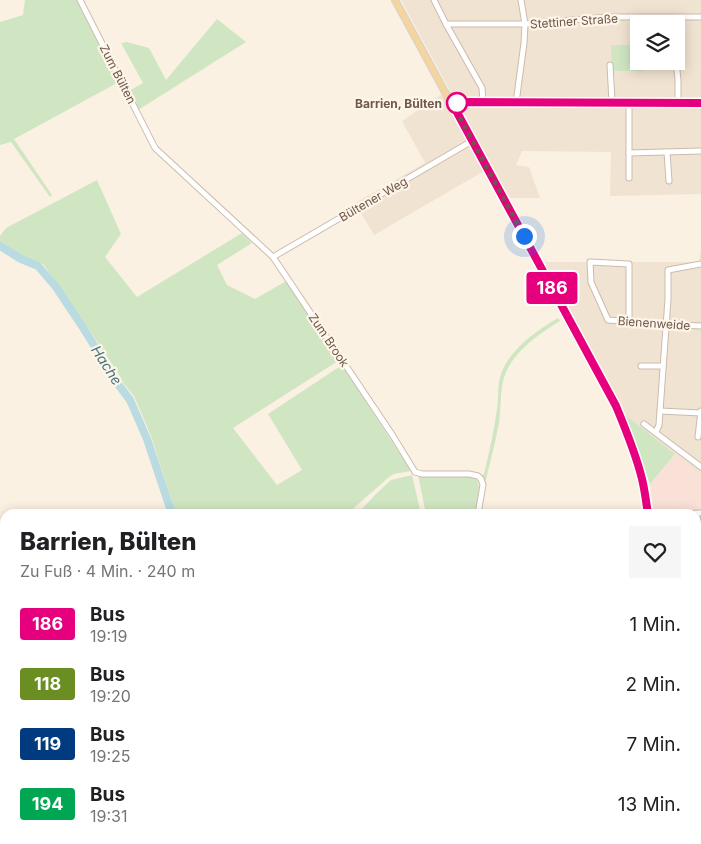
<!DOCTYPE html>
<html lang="de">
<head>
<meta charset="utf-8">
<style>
	:root { --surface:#fff; --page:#f6f6f6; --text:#202124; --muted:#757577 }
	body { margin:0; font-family:Inter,sans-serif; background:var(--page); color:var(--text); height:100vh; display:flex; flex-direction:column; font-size:19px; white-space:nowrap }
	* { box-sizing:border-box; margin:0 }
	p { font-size:16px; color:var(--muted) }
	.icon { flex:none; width:28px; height:28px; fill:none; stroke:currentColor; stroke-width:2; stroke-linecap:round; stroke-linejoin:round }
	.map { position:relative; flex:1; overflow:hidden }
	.panel { position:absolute; left:0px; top:509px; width:701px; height:336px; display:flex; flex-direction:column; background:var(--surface); border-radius:15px 15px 0 0; box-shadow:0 2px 12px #0003 }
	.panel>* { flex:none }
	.badge { padding:0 10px; border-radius:4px; font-size:18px; line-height:32px }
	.buttons { position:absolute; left:630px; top:15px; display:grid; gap:10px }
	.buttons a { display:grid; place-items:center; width:55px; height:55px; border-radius:0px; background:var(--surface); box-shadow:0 2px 12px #0003; font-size:25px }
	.you { position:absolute; width:25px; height:25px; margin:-12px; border:4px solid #fff; border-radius:50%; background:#1a73e8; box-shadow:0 0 0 8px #1a73e833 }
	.map>.badge { position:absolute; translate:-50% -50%; box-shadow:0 0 0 2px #fff }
	.round { display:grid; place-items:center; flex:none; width:52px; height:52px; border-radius:0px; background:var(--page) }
	.overview { display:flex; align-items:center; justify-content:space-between; height:85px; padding:0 20px }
	h1 { font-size:24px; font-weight:800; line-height:38px }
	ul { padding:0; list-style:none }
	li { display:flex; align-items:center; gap:15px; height:60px; padding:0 20px }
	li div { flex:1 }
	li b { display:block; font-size:19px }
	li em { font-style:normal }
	li .badge { min-width:55px; font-weight:700; text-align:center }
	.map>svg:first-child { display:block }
</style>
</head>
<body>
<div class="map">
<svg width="701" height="844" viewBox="0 0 701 844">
	<rect width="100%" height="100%" fill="#faf1e2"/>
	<g fill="#f1e3d1" fill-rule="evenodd">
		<path d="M401 0H701V194L610 196 611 152 522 151 516 165 529 167 540 198H507L491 167 374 235 355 203 425 163 402 121 449 89ZM639 24H676V61H639Z"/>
		<path d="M701 249V475L624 414 541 262H699Z"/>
	</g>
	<path fill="#fae1d7" d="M675 454 701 475V709H696V514H654L650 484Z"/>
	<g fill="#d0e6c2">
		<path d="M25 0H78L119 82 14 139 52 195 50 197 11 142 0 145V22L23 15Z"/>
		<path d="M217 19 246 42 138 110 129 91 143 83 121 43 127 42 149 48 166 80Z"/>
		<path d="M611 45H639V61H642L643 71H612Z"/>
		<path d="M97 180 121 234 105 257 137 297 242 233 252 243 217 265 227 285 255 299 288 280 338 359V361L233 428 277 485 302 470 268 414 342 365 411 471 394 474 389 477 347 514H176L151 436 134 396 124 384 118 373 86 325 43 264 23 257 0 243V236L6 228Z"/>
		<path d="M558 318 560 321C537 335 510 354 503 381 500 395 501 410 499 423 495 445 489 466 484 488L481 476 484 474C489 453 494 431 497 409 499 398 497 386 501 374 510 349 536 331 558 318Z"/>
		<path d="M624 414 675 454 650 484Z"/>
		<path d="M412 475 421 514H357L376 494 391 480Z"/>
		<path d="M418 475 471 477 477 480 479 487 476 514H426Z"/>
		<path d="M0 602 5 608V713L0 711Z"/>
		<path d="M208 840H251L258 844H214Z"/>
		<path d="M397 840H446L448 844H403Z"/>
	</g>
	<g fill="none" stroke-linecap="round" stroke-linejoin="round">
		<g stroke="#b9dbe1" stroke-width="8">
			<path d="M0 246 21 259 38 266 56 287 82 326 118 384 130 400 147 439 172 514"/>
			<path d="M451 840V844"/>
		</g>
		<defs>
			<g id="minor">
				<path d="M80 0 155 148 273 257 393 436 415 472 422 474H469L478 476 481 479 483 485 478 514"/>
				<path d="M434 0 446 24 482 88 483 102"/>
				<path d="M446 24H525L609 17H701"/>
				<path d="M676 61 678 80V103"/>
				<path d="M610 65 612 102"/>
				<path d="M516 103 524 43 525 24 521 0"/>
				<path d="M453 105 460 101 701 103"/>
				<path d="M667 152 669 181"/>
				<path d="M629 153 701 151"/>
				<path d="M629 178V102"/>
				<path d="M273 257 472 141"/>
				<path d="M629 322V264L590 262 591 282 608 320C639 323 670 325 701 326"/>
				<path d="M641 366H662"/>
				<path d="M660 411 701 413"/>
				<path d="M644 424 701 467"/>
				<path d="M656 432 659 425 668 299V270L701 264"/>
				<path d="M698 437 701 411"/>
				<path d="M696 513 701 537"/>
				<path d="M690 514 701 513"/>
				<path d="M696 612 701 611"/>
				<path d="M696 699 701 697"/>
				<path d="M0 717 5 719"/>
				<path d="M200 840 206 844"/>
				<path d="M537 840 538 844"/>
			</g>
			<g id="major">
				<path d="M395 0 616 407C626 431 637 456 643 482 645 493 646 503 648 514"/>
				<path d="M610 840 611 844"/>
			</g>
		</defs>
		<use href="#minor" stroke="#ccbbad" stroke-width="7"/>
		<use href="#major" stroke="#d7d0cd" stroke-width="8"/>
		<use href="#minor" stroke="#fff" stroke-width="5"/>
		<use href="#major" stroke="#f4d59f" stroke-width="6"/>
		<g stroke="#b4a2c2" stroke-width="1" stroke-dasharray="8 5" stroke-linecap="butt">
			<path d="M0 743 5 745"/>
			<path d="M0 752 5 755"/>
			<path d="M0 765 5 769"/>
			<path d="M0 783 5 786"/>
			<path d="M89 840 95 844"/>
			<path d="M101 840 107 844"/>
			<path d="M125 840 131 844"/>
			<path d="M145 840 151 844"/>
		</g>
	</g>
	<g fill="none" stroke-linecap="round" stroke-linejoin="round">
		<defs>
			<path id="line" d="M648 514C646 502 645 491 642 479 636 454 626 430 616 406L453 105 460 102 701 103"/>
		</defs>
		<use href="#line" stroke="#fff" stroke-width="11"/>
		<use href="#line" stroke="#e6007e" stroke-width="8"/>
		<path stroke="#6f584b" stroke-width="5" stroke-dasharray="0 9" d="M457 103 460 102 453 105 524 236"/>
	</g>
	<circle fill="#fff" stroke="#e6007e" stroke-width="2.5" cx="457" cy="103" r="10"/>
	<g text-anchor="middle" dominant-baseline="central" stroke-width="4.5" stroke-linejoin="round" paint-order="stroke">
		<g font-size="12" fill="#6f584b" stroke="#fdf5e8">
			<text transform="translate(574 21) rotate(-4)">Stettiner Straße</text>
			<text transform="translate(118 74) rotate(63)">Zum Bülten</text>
			<text transform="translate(373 199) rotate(-30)">Bültener Weg</text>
			<text transform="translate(654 323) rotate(4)">Bienenweide</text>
			<text transform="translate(329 340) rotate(56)">Zum Brook</text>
		</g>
		<g font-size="12" font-weight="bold" fill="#6f584b" stroke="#fdf5e8" text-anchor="end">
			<text x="442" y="103">Barrien, Bülten</text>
		</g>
		<g font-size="14" font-style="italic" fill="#477781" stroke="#fdf5e8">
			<text transform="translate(107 365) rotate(57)">Hache</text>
		</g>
	</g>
</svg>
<div class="buttons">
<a><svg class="icon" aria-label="layers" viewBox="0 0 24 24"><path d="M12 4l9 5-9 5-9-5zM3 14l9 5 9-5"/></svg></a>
</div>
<div class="you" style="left:524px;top:236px"></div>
<b class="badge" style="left:552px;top:288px;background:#e6007e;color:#fff">186</b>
<section class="panel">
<div class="overview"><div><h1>Barrien, Bülten</h1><p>Zu Fuß · 4 Min. · 240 m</p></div><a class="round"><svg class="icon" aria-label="heart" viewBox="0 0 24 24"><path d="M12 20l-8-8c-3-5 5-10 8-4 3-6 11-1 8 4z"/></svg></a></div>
<ul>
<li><span class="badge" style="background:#e6007e;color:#fff">186</span><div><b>Bus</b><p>19:19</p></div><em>1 Min.</em></li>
<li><span class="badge" style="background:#6b8e23;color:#fff">118</span><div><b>Bus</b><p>19:20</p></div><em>2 Min.</em></li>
<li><span class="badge" style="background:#003b80;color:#fff">119</span><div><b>Bus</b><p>19:25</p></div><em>7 Min.</em></li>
<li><span class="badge" style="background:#00a651;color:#fff">194</span><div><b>Bus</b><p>19:31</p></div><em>13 Min.</em></li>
</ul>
</section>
</div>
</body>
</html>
